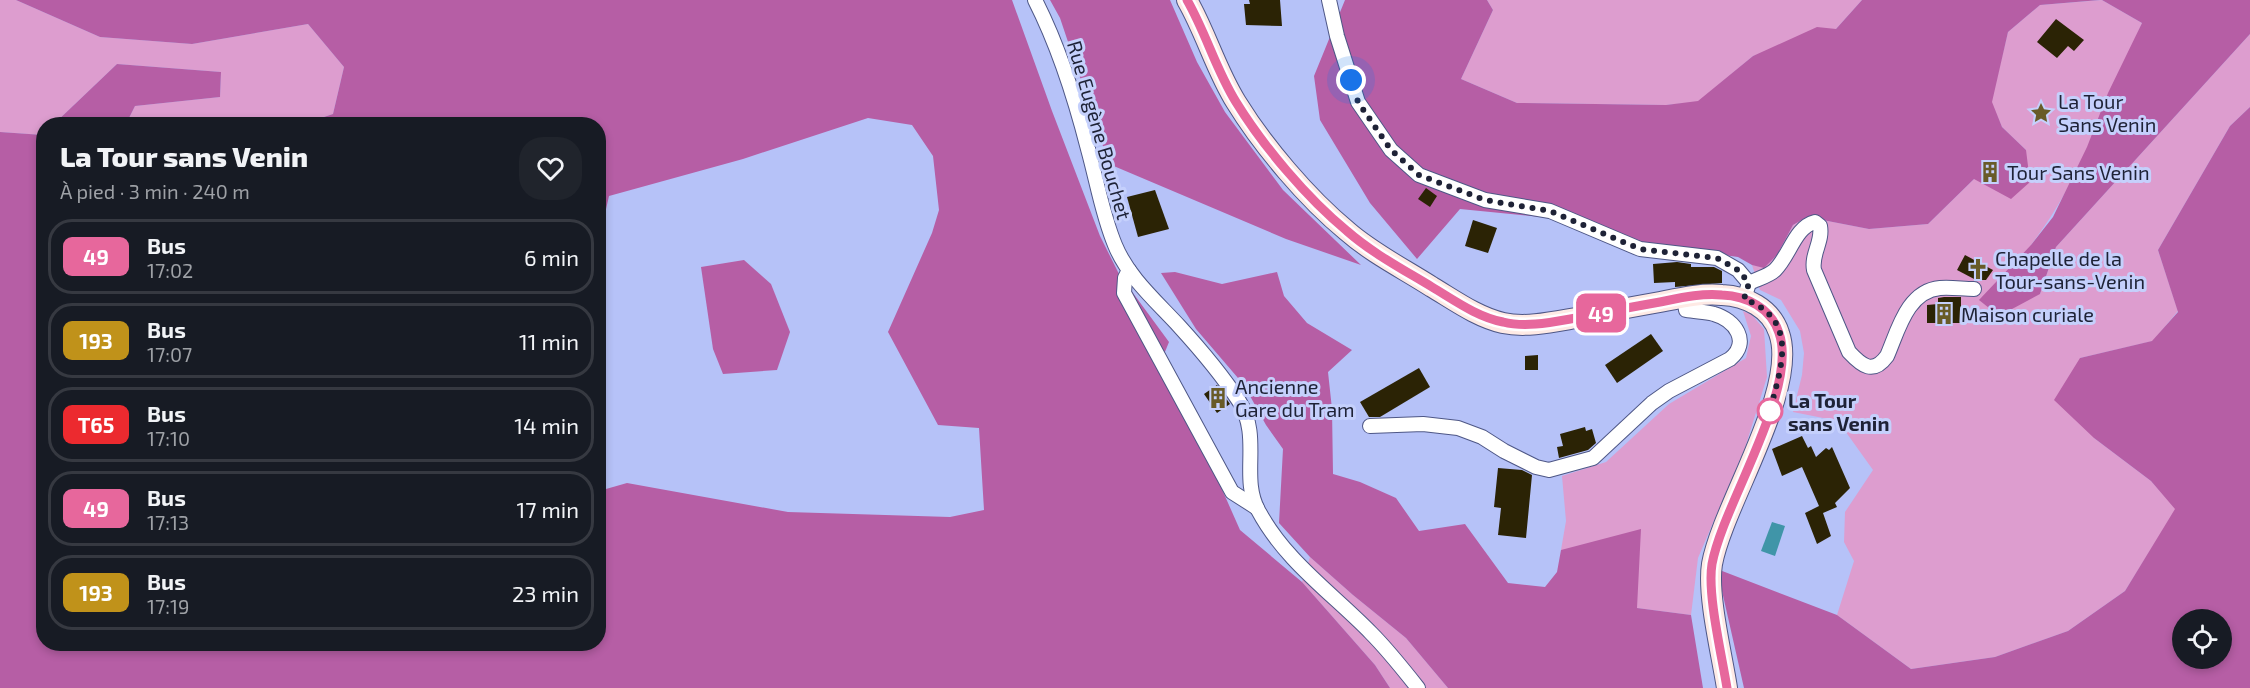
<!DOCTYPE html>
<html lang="fr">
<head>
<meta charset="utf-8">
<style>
	:root { --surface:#171b24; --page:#20242c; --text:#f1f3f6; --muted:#9ea1a6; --line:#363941 }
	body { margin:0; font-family:"Exo 2",sans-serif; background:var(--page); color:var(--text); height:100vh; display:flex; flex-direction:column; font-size:22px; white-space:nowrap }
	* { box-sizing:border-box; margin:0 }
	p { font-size:20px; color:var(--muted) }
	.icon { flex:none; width:33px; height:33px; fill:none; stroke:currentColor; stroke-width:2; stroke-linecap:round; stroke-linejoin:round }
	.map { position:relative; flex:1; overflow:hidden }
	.details { position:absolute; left:36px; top:117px; width:570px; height:534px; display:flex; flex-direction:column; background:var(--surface); border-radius:24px; box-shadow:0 3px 9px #0003 }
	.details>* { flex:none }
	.badge { padding:0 12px; border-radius:9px; font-size:21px; line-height:39px }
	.controls { position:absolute; left:2172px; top:609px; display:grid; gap:12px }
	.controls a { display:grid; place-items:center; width:60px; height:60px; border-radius:50%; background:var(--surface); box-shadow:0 3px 9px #0003; font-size:30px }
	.you { position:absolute; width:30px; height:30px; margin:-15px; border:4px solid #fff; border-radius:50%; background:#1a73e8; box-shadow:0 0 0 9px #1a73e833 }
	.map>.badge { position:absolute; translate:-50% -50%; box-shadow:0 0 0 3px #fff }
	.round { display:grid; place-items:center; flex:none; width:63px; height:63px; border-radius:24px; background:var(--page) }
	.overview { display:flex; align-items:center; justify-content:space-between; height:102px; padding:0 24px }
	h1 { font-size:28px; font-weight:800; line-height:45px }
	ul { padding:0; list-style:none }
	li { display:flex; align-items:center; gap:18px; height:75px; margin:0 12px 9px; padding:0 12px; border:3px solid var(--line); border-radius:24px }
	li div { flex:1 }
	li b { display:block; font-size:22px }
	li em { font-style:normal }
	li .badge { min-width:66px; font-weight:700; text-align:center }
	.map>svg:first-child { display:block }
</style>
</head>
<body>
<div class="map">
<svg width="2250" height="688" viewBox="0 0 2250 688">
	<rect width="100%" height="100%" fill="#b6c2f8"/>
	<g fill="#dd9dcf">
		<path d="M0 0H16L100 37 192 44 308 24 344 67 333 114 303 124H126L135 106 220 97 221 72 117 64 54 124H44L43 135 0 132Z"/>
		<path d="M1487 0H1862L1836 29 1753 56 1698 102 1666 105 1517 103 1461 79 1493 10Z"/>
		<path d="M2102 0 2142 23C2109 98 2081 180 2031 245L2040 294 2056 247 2250 34V107L2230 126 2158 250 2178 311 2153 341 2080 358 2094 438 2151 481 2176 509 2125 591 2068 631 1995 657 1911 669 1837 615 1854 561 1844 542 1845 512 1873 470 1838 421 1793 412 1802 375 1804 353 1800 331 1781 300 1760 290 1752 265 1764 267 1777 255 1793 225 1807 217 1869 229 1928 224 1974 179 2026 150 2002 127 1991 102 2008 32 2040 5Z"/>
		<path d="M1743 311 1752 315 1764 329 1767 377 1745 448 1698 558 1691 615 1637 608 1561 550 1566 521 1562 476 1606 462 1669 404 1746 358 1751 336Z"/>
		<path d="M1310 557 1353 595 1406 638 1448 688H1390L1375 665 1302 582Z"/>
	</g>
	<g fill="#b65ea5" fill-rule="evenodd">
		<path d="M16 0H1012L1052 111 1100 236 1119 274 1169 342 1158 369 1217 478 1240 530 1302 582 1375 665 1390 688H0V132L43 135 44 644H380L391 648 399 644H598L599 491 627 483 788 512 950 517 984 510 979 428 938 425 888 332 932 233 939 210 933 156 912 125 868 118 743 159 609 196 599 240 598 124H303L333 114 344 67 308 24 192 44 100 37Z"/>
		<path d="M1050 0H1170L1197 62 1225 112 1283 190 1361 265 1286 239 1109 164 1060 18Z"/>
		<path d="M1345 0H1487L1493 10 1461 79 1517 103 1666 105 1698 101 1753 56 1817 27 1836 29 1862 0H2100L2040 5 2008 32 1992 102 2002 127 2026 150 2030 182 2011 199 1974 179 1928 224 1869 229 1807 217 1793 225 1777 255 1764 268 1752 265 1738 257 1666 247 1649 256 1551 218 1460 209 1417 259 1370 203 1320 120 1314 76Z"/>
		<path d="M2102 0H2250V34L2056 247 2040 294 1999 316 1979 300 2031 245 2053 217 2087 147 2108 93 2142 23Z"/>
		<path d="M117 64 221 72 220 97 135 106 126 124H54Z"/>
		<path d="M2250 107V688H1744L1717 569 1837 615 1911 669 1995 657 2068 631 2125 591 2175 509 2151 481 2094 438 2054 400 2080 358 2152 341 2178 312 2158 250 2230 126ZM2182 620H2222V658H2182Z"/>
		<path d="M744 260 771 284 790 332 777 370 723 374 713 349 701 267Z"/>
		<path d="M1175 272 1222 284 1277 272 1284 296 1307 323 1352 350 1328 372 1332 409 1333 474 1360 482 1396 498 1419 531 1465 524 1508 583 1545 587 1557 572 1561 550 1641 529 1637 608 1691 615 1703 688H1448L1406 638 1353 595 1310 557 1279 523 1283 449 1266 425 1244 385 1196 329 1161 273Z"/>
	</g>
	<path fill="#4095a8" d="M1772 522 1785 526 1775 556 1761 551Z"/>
	<g fill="#2b2305">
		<path d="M1249 0H1280L1282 26 1246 25 1244 4H1250Z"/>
		<path d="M2056 19 2084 40 2074 51 2068 46 2057 58 2037 42Z"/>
		<path d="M1426 188 1437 196 1430 207 1418 199Z"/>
		<path d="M1155 190 1169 229 1138 237 1127 197Z"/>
		<path d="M1473 220 1497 228 1488 253 1465 246Z"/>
		<path d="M1965 255 1993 270 1986 280H1976L1957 270Z"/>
		<path d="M1677 262 1691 264V267H1714L1722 271V283L1675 287V282L1654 283 1653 264Z"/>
		<path d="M1944 297H1961V323H1927V305L1938 304V298Z"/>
		<path d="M1651 334 1663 351 1617 383 1605 365Z"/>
		<path d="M1538 355V370H1525V356Z"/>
		<path d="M1419 368 1430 387 1380 417H1369L1360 402Z"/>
		<path d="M1217 385 1230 404 1217 413 1204 394Z"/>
		<path d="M1585 427 1586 431 1592 429 1596 443 1588 450 1559 458 1557 447 1563 446 1560 434Z"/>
		<path d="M1802 436 1808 448 1811 446 1816 457 1826 448 1829 450 1832 447 1850 488 1835 503 1837 507 1823 513 1831 536 1817 544 1805 513 1819 506 1802 467 1782 476 1772 449Z"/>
		<path d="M1498 468 1522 470 1532 475 1526 538 1498 535 1501 508 1494 507Z"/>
	</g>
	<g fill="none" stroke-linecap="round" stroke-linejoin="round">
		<defs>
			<g id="street">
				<path d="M1035 0C1059 47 1075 98 1088 149 1097 181 1102 214 1115 245 1128 277 1156 301 1179 326 1200 349 1222 375 1239 401 1262 437 1240 477 1258 510 1285 561 1332 593 1371 633 1388 650 1403 669 1418 688"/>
				<path d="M1329 0 1337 36 1358 102 1391 150 1419 175 1485 200 1550 211 1640 249 1717 258 1738 270 1749 283 1744 299"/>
				<path d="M1129 270 1125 278 1124 293 1232 492 1257 508"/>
				<path d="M1749 283C1757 279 1769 276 1775 270 1790 255 1795 227 1815 222L1820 226C1823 242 1811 254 1814 270L1849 352C1862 366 1873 375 1887 356 1898 331 1907 291 1940 288 1951 287 1963 289 1974 289"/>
				<path d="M1370 426 1423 424 1458 428 1482 437 1504 451 1536 467 1549 470 1593 458 1652 403 1669 391 1730 359C1751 342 1735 320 1714 314 1705 311 1696 312 1686 310L1684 298"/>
			</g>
			<path id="secondary" d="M1187 0C1206 33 1216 70 1236 102 1263 146 1307 198 1347 231 1372 253 1404 269 1432 287 1454 300 1477 317 1503 323 1526 328 1553 322 1576 318 1604 312 1632 307 1660 302 1680 298 1701 293 1722 295 1746 296 1771 308 1779 333 1799 389 1723 504 1712 564 1707 595 1722 655 1727 688"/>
		</defs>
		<use href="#street" stroke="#4e5786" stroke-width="16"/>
		<use href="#secondary" stroke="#4e5786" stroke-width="22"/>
		<use href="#street" stroke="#fff" stroke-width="14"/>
		<use href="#secondary" stroke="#feeae5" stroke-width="20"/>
	</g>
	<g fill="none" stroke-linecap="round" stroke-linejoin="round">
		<defs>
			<path id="line" d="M1187 0C1206 33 1216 70 1236 102 1263 146 1307 198 1347 231 1372 253 1404 270 1432 287 1454 300 1477 317 1503 322 1526 328 1553 322 1576 318 1604 312 1632 307 1660 302 1680 298 1701 293 1722 295 1747 296 1771 308 1779 333 1799 389 1723 504 1712 564 1707 594 1722 656 1727 688"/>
		</defs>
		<use href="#line" stroke="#fff" stroke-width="14"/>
		<use href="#line" stroke="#e7679c" stroke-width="9"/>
		<path stroke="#1e2236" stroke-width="6" stroke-dasharray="0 10.8" d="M1351 80 1358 102 1391 150 1419 175 1485 200 1550 211 1640 249 1717 258 1738 270 1749 283 1744 299C1801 320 1780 369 1770 411"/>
	</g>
	<defs>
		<symbol id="sight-bare" viewBox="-9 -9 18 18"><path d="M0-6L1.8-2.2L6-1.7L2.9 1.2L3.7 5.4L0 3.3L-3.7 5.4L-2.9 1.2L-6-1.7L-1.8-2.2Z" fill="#685b28" stroke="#c5d0fc" stroke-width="2.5" paint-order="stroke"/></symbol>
		<symbol id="building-bare" viewBox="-9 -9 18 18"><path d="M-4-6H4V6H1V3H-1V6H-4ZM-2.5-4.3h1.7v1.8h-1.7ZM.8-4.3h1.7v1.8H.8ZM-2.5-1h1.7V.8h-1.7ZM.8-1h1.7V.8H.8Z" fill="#685b28" stroke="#c5d0fc" stroke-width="2.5" paint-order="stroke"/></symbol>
		<symbol id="church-bare" viewBox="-9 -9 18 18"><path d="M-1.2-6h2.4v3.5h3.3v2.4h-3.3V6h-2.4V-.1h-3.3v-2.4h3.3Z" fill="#685b28" stroke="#c5d0fc" stroke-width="2.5" paint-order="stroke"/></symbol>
	</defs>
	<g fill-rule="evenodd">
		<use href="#sight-bare" x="2026" y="98" width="30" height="30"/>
		<use href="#building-bare" x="1975" y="157" width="30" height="30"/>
		<use href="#church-bare" x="1963" y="254" width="30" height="30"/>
		<use href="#building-bare" x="1929" y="299" width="30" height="30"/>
		<use href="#building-bare" x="1203" y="383" width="30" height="30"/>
	</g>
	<circle fill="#fff" stroke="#e7679c" stroke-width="3" cx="1770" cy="411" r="12"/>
	<g text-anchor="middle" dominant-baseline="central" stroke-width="6" stroke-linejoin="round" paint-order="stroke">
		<g font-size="20" fill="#1e2236" stroke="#c5d0fc" text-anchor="start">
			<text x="2058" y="101">La Tour<tspan x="2058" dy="23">Sans Venin</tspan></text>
			<text x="2007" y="172">Tour Sans Venin</text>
			<text x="1995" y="258">Chapelle de la<tspan x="1995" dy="23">Tour-sans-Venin</tspan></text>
			<text x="1961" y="314">Maison curiale</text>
			<text x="1235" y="386">Ancienne<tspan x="1235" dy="23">Gare du Tram</tspan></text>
		</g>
		<g font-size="20" fill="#1e2236" stroke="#c5d0fc">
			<text transform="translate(1100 130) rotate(74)">Rue Eugène Bouchet</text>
		</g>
		<g font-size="20" font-weight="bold" fill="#1e2236" stroke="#c5d0fc" text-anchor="start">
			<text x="1788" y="400">La Tour<tspan x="1788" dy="23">sans Venin</tspan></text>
		</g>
	</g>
</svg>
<div class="controls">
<a><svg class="icon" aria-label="locate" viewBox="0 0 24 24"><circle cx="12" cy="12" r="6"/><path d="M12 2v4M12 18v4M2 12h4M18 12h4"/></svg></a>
</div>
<div class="you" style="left:1351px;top:80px"></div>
<b class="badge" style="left:1601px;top:313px;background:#e7679c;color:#fff">49</b>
<section class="details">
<div class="overview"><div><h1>La Tour sans Venin</h1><p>À pied · 3 min · 240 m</p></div><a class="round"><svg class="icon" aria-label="heart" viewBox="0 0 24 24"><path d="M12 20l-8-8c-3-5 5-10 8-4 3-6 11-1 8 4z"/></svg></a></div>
<ul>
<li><span class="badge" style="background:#e7679c;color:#fff">49</span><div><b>Bus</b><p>17:02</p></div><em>6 min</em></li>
<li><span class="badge" style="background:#c0921a;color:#fff">193</span><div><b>Bus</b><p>17:07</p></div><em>11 min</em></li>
<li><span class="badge" style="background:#ec2a2f;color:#fff">T65</span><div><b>Bus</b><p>17:10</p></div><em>14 min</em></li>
<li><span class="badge" style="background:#e7679c;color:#fff">49</span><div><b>Bus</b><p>17:13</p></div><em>17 min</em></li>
<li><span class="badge" style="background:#c0921a;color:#fff">193</span><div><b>Bus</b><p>17:19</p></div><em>23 min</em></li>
</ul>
</section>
</div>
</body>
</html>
